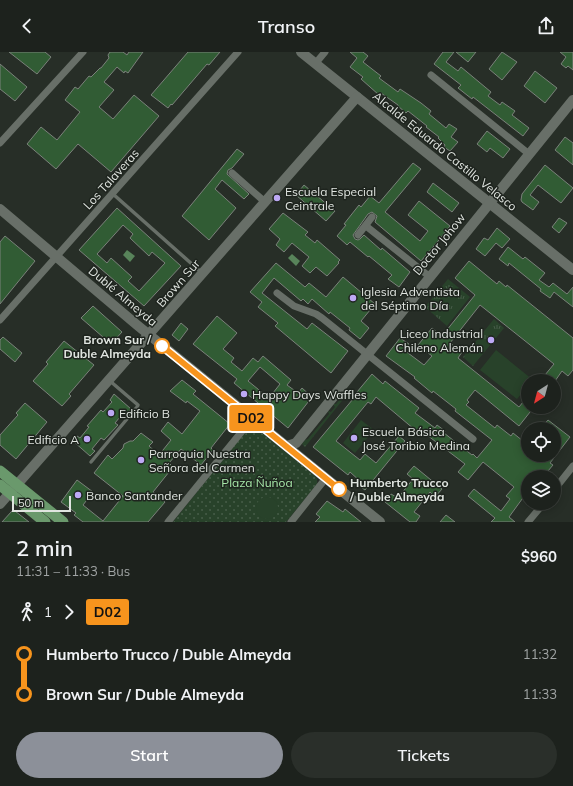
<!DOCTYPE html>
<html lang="en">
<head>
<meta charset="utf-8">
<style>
	:root { --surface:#1d221d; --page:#2a2f2a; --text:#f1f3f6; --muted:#a0a4a4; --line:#3b3f3b; --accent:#8c9099 }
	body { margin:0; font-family:Mulish,sans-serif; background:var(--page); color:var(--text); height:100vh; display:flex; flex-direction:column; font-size:15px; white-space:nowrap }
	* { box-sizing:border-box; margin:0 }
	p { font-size:13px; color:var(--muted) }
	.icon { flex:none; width:22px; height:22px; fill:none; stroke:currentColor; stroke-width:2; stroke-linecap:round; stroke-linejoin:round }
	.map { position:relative; height:470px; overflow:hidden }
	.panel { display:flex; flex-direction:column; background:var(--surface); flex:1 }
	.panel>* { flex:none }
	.badge { padding:0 8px; border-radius:3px; font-size:14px; line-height:26px }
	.needle { width:26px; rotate:216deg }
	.fabs { position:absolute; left:521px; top:322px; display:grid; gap:8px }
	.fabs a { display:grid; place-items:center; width:40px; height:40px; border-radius:50%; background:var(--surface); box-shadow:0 2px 10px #0003,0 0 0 1px var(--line); font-size:20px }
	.scale { position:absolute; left:12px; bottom:10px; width:59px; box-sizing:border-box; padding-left:4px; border:2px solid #e0e5e0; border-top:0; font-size:11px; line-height:14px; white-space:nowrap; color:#e0e5e0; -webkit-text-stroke:3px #1e241e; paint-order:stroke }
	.map>.badge { position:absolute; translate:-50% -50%; box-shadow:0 0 0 2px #fff }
	.legs { display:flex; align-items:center; gap:6px; height:44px; padding:0 16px; font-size:13px }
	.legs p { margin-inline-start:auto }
	.head { display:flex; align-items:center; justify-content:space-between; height:68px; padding:0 16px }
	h1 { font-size:22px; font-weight:600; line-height:30px }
	.button { display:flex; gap:8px; margin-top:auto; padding:8px 16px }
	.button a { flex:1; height:46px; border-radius:24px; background:var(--accent); color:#fff; font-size:16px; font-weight:600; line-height:46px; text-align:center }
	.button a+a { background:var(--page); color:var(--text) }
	ul { padding:0 16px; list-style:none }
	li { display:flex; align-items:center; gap:14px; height:40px; font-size:15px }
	li i { display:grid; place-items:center; width:6px; height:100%; margin:0 5px; background:currentColor }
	li i::after { content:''; width:10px; height:10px; margin:-5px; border:3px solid; border-radius:50%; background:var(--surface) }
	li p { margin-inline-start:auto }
	li:first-child i { background:linear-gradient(#0000 50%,currentColor 0) }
	li:last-child i { background:linear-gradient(currentColor 50%,#0000 0) }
	header { display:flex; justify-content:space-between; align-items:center; height:52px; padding:0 16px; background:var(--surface); font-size:18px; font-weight:600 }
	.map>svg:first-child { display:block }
</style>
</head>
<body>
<header><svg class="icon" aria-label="back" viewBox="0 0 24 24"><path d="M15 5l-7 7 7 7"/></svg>Transo<svg class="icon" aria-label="share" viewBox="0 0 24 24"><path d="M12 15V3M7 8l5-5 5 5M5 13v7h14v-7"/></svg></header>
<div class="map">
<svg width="573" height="470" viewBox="0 0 573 470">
	<defs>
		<pattern id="grass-tufts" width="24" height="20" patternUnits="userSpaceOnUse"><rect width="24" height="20" fill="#28422a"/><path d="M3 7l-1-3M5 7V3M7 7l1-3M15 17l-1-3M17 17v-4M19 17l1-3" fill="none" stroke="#475d49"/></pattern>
		<pattern id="park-dots" width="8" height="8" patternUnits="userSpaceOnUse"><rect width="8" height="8" fill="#28422a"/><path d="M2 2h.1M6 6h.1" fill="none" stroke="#475d49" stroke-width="1.8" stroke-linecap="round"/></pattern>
	</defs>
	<rect width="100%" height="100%" fill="#272e27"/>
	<g fill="url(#grass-tufts)">
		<path d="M448 227 470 245 447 274 425 255Z"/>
		<path d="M494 267 504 276 473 314 463 305Z"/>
		<path d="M346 337 349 340 305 395 302 392 305 388 308 387 329 362 328 359 331 360 335 355 333 352H336L343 344V340Z"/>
	</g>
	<path fill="url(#park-dots)" d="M254 375 258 377 315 424 317 427V432L286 470H173L247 378 250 376Z"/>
	<g fill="#28422a">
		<path d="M496 298 533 328 532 329H528V334L517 347 480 318Z"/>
		<path d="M361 368 374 378 355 401 343 391Z"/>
		<circle cx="267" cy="456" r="11"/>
	</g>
	<g fill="#58845a">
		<path d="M127 198 135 204 130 210 123 203Z"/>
		<path d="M292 202 300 209 296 214 288 206Z"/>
	</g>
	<g fill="#315c34" stroke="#7a817a" fill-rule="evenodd">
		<path d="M9 0H45L51 5 37 22Z"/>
		<path d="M110 0H123L127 3 129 0H143L128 21 125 19 124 21 117 15 104 30 114 38 99 55 113 67 134 43 159 64 111 120 78 92 56 117 27 92 41 75 57 88 80 60 65 48 75 35 78 37 89 24 91 25 100 16H101L109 6 108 3Z"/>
		<path d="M188 0H220L209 13 207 12 172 53 171 52 168 56 151 43Z"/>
		<path d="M350 0H363L368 4 363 10 381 24 379 26 398 40 400 37 421 51 431 59 429 62 446 76 449 72 457 77 451 85 458 90 450 99 444 95 445 93 438 86 439 85 426 75 427 74 408 59 406 61 398 54V53L381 41 379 43 361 27 363 25 350 15 357 6Z"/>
		<path d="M443 0H454L446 10 458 19 461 15 491 40 488 44 500 53 502 50 515 59 512 63 529 76 523 84 473 45 472 47 458 36 461 33 434 12Z"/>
		<path d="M456 0H476L468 10Z"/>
		<path d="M502 0 517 10 502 28 489 17Z"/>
		<path d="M560 0H573V18L568 14 566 16 561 12 566 5Z"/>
		<path d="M0 12 27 35 15 49 0 37Z"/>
		<path d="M535 19 557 36 545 51 524 34Z"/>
		<path d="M487 79 510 97 503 106 490 96 487 100 477 92Z"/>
		<path d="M565 85 573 91V113L555 98Z"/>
		<path d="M237 97 244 102 232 116 228 118 227 122 249 142 244 147 222 128 215 137 236 156 209 188 182 164Z"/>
		<path d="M413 111 421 117 385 160 420 189 428 179 408 163 419 149 450 174 439 188 421 209 375 170 377 164 372 160 368 162 353 183 355 187 358 188 360 187 364 183 381 198 382 196 410 220 399 235 388 227 392 223 369 204 368 205 350 190 347 193 337 184 346 173 344 172 359 153 361 155 370 144 379 151Z"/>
		<path d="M545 113 573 136 561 151 538 133 530 143 539 150 533 158 522 150 521 148 522 142Z"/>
		<path d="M433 131 459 151 452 160 427 140Z"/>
		<path d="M304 133 335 159 326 169 296 143Z"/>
		<path d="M117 156 181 214 144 254 79 198ZM123 173 133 182 130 186 149 204 152 200 165 211 139 239 128 229 132 225 111 206 107 211 97 202Z"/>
		<path d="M283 161 308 180 305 183 315 191 317 188 340 208 338 210 339 211 327 224 316 215 310 221 302 214 309 205 292 191 284 200 276 193 280 187 269 177Z"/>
		<path d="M559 166 567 171 559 181 552 175Z"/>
		<path d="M497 176 510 187 502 196 496 191 485 204 476 197 484 186 488 188Z"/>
		<path d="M5 184 35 209 0 252V190Z"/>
		<path d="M508 195 523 207 525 205 545 221 539 228 549 235 553 231 567 242 573 235V255L554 240 550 246 540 239 541 237 509 211 508 214 499 207Z"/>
		<path d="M469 209 497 232 499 229 506 235 507 233 573 286V318L568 324 562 319 555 329H540L554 312 480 253 450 291 462 300 458 306 519 355 528 344V355H534L519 374 475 338 467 348 469 350 466 353 495 376 497 373 511 384 513 381 528 393V403H554V377H540L548 368 570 385 550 411 553 413 543 425H528V446L525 443 509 465 515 470H491L495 466 468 444 474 437 501 459 510 447 506 444 514 435 483 410 468 428 458 420 465 412 423 380 421 383 376 345 371 352 368 350 336 389 360 408 365 402 376 411 399 384 405 389 365 438 358 433 361 430 350 420 348 423 313 395 358 341 357 340 372 322 383 332 385 329 419 356 415 361 435 376 437 373 445 379 444 381 472 403 473 402 477 406 492 388 455 359 456 357 433 339 432 341 414 326 415 325 386 304 400 286 409 292 404 298 424 313 432 304 418 293 432 276 442 284 475 243 455 226Z"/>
		<path d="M276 211 305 235 309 231 326 245 343 225 375 252 361 269 369 276 360 287 349 278 350 276 330 260 329 262 312 247 308 252 303 247 301 249 274 226 262 241 307 277 312 271 348 299 331 321 275 274 278 271 258 255 262 250 250 240Z"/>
		<path d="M93 254 122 280 111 292 81 266Z"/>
		<path d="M217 264 237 281 223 297 234 306 231 310 242 319 253 306 258 310 263 304 291 328 287 333 298 341 302 336 312 345 288 376 234 331 237 327 193 292ZM260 315 280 332 269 346 248 329Z"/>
		<path d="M181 271 188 277 179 289 172 283Z"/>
		<path d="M3 285 22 301 15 310 0 297V288Z"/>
		<path d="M64 289 94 313 69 342 71 344 62 354 33 329 48 312 46 310Z"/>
		<path d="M182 328 196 339 193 342 230 372 211 396 213 398 201 413 181 397 169 411 173 415 153 440 165 450 148 470H83L74 463 76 461 61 450 77 428 93 440 83 453 103 469 123 444 94 421 108 403 112 407 123 396 124 392 130 389H133L141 381 153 390 149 394 159 403 171 388 161 379 168 370 182 382 200 359 187 349 186 351 170 339Z"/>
		<path d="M114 342 131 357 127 362 124 360 115 371 118 373 104 388 101 386 92 397 95 399 90 404 73 389 77 384 80 386 89 375 87 374 101 358 103 360 112 350 110 348Z"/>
		<path d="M25 351 47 370 16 407 0 393V383L18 363 16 361Z"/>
		<path d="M414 414 442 437 435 445 430 440 414 460 420 464 416 470H410L385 450 391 442 398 446 413 427 407 422Z"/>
		<path d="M327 449 343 460 345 457 361 470H315L320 465 316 462Z"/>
		<path d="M12 459H15L29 470H2Z"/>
		<path d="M446 463 455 470H440Z"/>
	</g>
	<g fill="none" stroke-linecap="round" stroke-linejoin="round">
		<g stroke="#686f68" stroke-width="3.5">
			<path d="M113 142 202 221"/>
			<path d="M91 410 137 355 138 353 110 329"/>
		</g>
		<g stroke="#686f68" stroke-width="7">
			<path d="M315 12 325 0"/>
			<path d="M431 23 529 102"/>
			<path d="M0 91 83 0"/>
			<path d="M232 121 265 150"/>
			<path d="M366 174 430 225"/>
			<path d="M358 183 372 165"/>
			<path d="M277 241 294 254 316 262 322 266 473 387"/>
			<path d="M0 268 238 0"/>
			<path d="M554 438 573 414"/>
			<path d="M168 470 252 367"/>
			<path d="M291 470 326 426"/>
			<path d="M528 470 544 451"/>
		</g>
		<g stroke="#686f68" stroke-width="10">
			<path d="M301 0 573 218"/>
			<path d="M0 157 137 273 380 470"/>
			<path d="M287 394 296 391 573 48"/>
			<path d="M0 452 357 45"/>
		</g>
		<g stroke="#6a996c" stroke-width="11">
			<path d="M0 419 63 470"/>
			<path d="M0 433 45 470"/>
		</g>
	</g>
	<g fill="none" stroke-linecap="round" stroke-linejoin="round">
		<defs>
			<path id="line-1" d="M162 294 339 437"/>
		</defs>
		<use href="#line-1" stroke="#fff" stroke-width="9"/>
		<use href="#line-1" stroke="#f7941d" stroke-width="6"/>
	</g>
	<g fill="#bda9f5" stroke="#1e241e" stroke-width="1.5">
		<circle cx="277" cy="146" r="4"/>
		<circle cx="353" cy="246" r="4"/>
		<circle cx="491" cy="288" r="4"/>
		<circle cx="244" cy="342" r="4"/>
		<circle cx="111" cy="361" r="4"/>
		<circle cx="354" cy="386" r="4"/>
		<circle cx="87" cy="387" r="4"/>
		<circle cx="141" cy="408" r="4"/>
		<circle cx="78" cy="443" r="4"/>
	</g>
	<g fill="#fff" stroke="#f7941d" stroke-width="2">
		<circle cx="162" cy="294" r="7"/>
		<circle cx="339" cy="437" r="7"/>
	</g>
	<g text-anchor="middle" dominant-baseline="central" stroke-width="3" stroke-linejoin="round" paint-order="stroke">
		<g font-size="12" fill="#e0e5e0" stroke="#1e241e">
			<text transform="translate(445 99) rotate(39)">Alcalde Eduardo Castillo Velasco</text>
			<text transform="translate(111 127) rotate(-48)">Los Talaveras</text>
			<text transform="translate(439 192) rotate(-51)">Doctor Johow</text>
			<text transform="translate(178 231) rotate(-49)">Brown Sur</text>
			<text transform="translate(123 244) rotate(40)">Dublé Almeyda</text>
		</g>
		<g font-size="12" fill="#e0e5e0" stroke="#1e241e" text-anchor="start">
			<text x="285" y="139">Escuela Especial<tspan x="285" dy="14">Ceintrale</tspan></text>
			<text x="361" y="239">Iglesia Adventista<tspan x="361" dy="14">del Séptimo Día</tspan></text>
			<text x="483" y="281" text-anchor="end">Liceo Industrial<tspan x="483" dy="14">Chileno Alemán</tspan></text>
			<text x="252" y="342">Happy Days Waffles</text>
			<text x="119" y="361">Edificio B</text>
			<text x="362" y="379">Escuela Básica<tspan x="362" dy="14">José Toribio Medina</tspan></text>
			<text x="79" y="387" text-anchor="end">Edificio A</text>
			<text x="149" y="401">Parroquia Nuestra<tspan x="149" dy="14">Señora del Carmen</tspan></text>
			<text x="86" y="443">Banco Santander</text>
		</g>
		<g font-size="12" font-weight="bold" fill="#e0e5e0" stroke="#1e241e" text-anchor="end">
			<text x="151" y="287">Brown Sur /<tspan x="151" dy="14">Duble Almeyda</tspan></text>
			<text x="350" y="430" text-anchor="start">Humberto Trucco<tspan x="350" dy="14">/ Duble Almeyda</tspan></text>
		</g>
		<g font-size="12" fill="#a8eaaa" stroke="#1e241e">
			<text x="257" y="430">Plaza Ñuñoa</text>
		</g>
	</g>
</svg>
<div class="fabs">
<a><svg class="needle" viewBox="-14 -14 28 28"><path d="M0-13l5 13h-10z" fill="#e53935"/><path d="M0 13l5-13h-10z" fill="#a0a4a4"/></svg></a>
<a><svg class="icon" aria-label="locate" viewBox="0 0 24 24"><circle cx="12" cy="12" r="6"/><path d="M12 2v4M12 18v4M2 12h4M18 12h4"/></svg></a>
<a><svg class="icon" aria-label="layers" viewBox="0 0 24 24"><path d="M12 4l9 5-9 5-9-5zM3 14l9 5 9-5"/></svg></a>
</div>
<div class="scale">50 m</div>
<b class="badge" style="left:251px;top:366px;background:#f7941d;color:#111">D02</b>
</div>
<section class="panel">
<div class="head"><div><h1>2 min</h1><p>11:31 – 11:33 · Bus</p></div><b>$960</b></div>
<div class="legs"><svg class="icon" aria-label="walk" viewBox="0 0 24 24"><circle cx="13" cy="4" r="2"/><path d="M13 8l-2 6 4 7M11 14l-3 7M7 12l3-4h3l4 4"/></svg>1<svg class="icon" aria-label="forward" viewBox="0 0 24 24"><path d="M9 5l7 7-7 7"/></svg><b class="badge" style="background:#f7941d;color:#111">D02</b></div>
<ul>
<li><i style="color:#f7941d"></i><b>Humberto Trucco / Duble Almeyda</b><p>11:32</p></li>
<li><i style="color:#f7941d"></i><b>Brown Sur / Duble Almeyda</b><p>11:33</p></li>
</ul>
<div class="button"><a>Start</a><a>Tickets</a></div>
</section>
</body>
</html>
